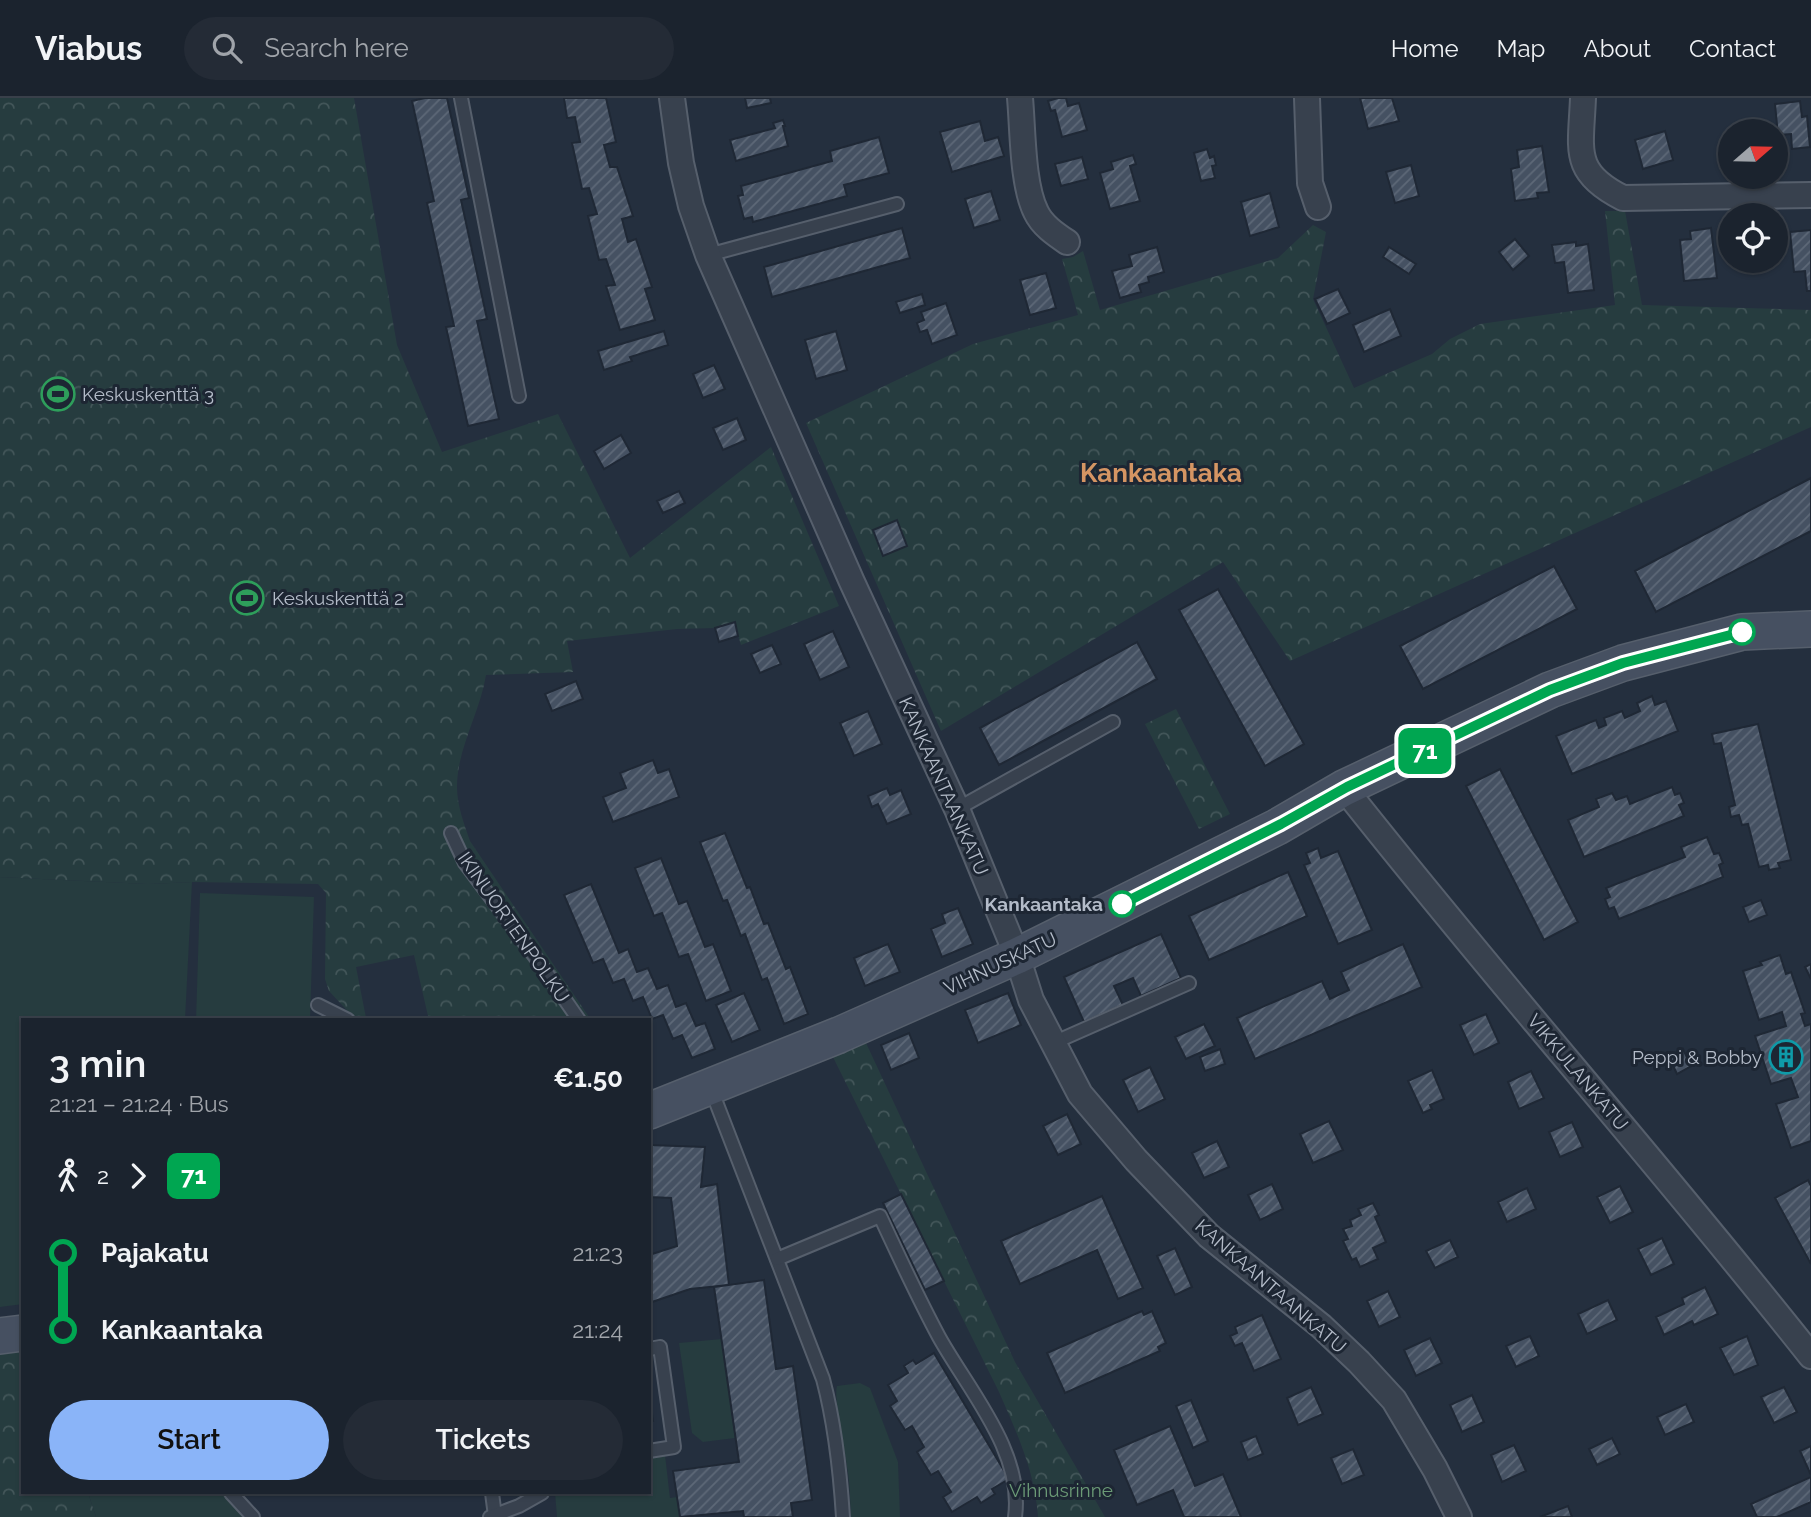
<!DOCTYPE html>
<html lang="en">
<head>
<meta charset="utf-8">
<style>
	:root { --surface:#1b232e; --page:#242b36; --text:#f1f3f6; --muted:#a0a4aa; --line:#39404a; --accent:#8ab4f8 }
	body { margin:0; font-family:Raleway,sans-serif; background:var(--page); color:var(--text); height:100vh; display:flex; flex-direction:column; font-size:26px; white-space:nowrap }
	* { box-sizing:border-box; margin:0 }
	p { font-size:23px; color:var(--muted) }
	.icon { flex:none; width:38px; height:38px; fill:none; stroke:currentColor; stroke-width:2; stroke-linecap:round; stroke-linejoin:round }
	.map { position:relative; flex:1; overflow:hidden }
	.panel { position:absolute; left:21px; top:920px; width:630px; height:476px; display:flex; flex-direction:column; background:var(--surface); border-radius:0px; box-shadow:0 2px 5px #0004,0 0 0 2px var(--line) }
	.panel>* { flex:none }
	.badge { padding:0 14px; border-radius:10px; font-size:24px; line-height:46px }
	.needle { width:46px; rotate:70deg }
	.tools { position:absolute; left:1718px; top:21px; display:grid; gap:14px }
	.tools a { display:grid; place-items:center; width:70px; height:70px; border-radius:50%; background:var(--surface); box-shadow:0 2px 5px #0004,0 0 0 2px var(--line); font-size:35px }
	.map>.badge { position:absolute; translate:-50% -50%; box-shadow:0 0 0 4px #fff }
	.legs { display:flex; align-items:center; gap:10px; height:77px; padding:0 28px; font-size:23px }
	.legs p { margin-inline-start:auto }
	.overview { display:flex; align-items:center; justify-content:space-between; height:119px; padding:0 28px }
	h1 { font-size:38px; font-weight:600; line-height:52px }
	.cta { display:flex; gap:14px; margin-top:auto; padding:14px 28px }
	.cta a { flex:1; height:80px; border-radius:42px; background:var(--accent); color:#111; font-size:28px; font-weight:600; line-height:80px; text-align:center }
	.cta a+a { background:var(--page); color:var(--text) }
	ul { padding:0 28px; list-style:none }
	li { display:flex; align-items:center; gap:24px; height:77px; font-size:26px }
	li i { display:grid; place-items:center; width:10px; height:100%; margin:0 9px; background:currentColor }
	li i::after { content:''; width:18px; height:18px; margin:-9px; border:5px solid; border-radius:50%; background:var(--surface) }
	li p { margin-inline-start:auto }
	li:first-child i { background:linear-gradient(#0000 50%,currentColor 0) }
	li:last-child i { background:linear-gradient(currentColor 50%,#0000 0) }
	header { display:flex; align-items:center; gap:42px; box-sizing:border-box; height:98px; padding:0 35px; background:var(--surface); border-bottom:2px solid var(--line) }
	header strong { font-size:33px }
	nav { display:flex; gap:38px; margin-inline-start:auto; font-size:24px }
	.search { width:490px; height:63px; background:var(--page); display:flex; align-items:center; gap:18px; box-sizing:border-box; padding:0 24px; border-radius:38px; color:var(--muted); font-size:26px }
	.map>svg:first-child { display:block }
</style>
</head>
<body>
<header>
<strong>Viabus</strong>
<div class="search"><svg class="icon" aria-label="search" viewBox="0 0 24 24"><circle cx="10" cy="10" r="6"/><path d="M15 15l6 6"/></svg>Search here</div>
<nav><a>Home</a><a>Map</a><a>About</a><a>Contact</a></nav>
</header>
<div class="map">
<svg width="1811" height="1419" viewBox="0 0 1811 1419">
	<defs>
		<pattern id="forest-crowns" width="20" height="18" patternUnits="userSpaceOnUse" patternTransform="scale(1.75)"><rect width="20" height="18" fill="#263c3f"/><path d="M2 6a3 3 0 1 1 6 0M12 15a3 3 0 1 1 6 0" fill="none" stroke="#435659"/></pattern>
		<pattern id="building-hatch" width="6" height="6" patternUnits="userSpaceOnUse" patternTransform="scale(1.75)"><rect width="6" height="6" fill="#455162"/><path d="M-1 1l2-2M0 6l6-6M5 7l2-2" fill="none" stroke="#5d6877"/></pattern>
	</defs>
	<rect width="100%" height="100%" fill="#242f3e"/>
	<g fill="#263c3f">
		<path d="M0 779 148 786 192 784 185 922H23V1206L0 1209Z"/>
		<path d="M200 795 314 799 310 922H196Z"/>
		<path d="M722 1241 735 1340 703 1344 692 1335 679 1245Z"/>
		<path d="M860 1285 870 1290 898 1364 900 1419H851C850 1404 850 1389 848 1375 846 1357 833 1300 837 1288Z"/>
		<path d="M665 1357 670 1400 677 1399 680 1419H557L555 1395H649V1359Z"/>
		<path d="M88 1395H225L242 1419H96Z"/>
	</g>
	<g fill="url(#forest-crowns)">
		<path d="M0 0H354L397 247 442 354 558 316 630 460 771 349 839 508 741 547 734 524 715 530 677 531 567 543 573 574 486 577C480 615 457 650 457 689 457 707 464 726 470 743L591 922H429L414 857 356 869 366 920 355 921 329 893 325 881 326 795 318 786 192 784 148 786 0 779Z"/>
		<path d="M1605 113H1625L1642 207 1811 212V329L1290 563 1223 464 941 633 806 325 973 246 1078 217 1062 161 1073 159 1083 153 1100 212 1278 160 1313 127 1326 134 1313 201 1354 290 1432 256 1450 241 1480 226 1615 207Z"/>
		<path d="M1176 611 1230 716 1199 731 1145 626Z"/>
		<path d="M866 945 1015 1264 1105 1419H1038C1035 1374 1017 1335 999 1294L833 959Z"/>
		<path d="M23 1248V1395H88L96 1419H0V1251Z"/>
	</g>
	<g fill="url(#building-hatch)" stroke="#1f2835" stroke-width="2">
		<path d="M425 0H447L469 100 461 102 487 221 477 223 499 321 468 328 446 229 454 228 427 105 434 103 412 3Z"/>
		<path d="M564 0H606L616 44 604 47 610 69H617L633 118 622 121 628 144 636 141 652 189 645 191 655 222 620 232 606 188 615 187 606 161 599 162 588 118 597 116 589 90 582 91 572 45 580 44 575 19 567 20Z"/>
		<path d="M745 0H770L771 5 747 10Z"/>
		<path d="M1058 0H1066L1068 8 1079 5 1087 32 1062 39 1055 12 1051 13 1048 3Z"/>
		<path d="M1360 0H1392L1399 23 1368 31Z"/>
		<path d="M1800 3 1802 19 1807 18 1810 49 1792 51 1791 36 1778 37 1775 6Z"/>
		<path d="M783 22 785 28H783L788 48 736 63 730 42 775 30 773 25Z"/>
		<path d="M980 23 985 43 998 39 1004 58 952 74 940 34Z"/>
		<path d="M1665 33 1673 62 1643 71 1635 42Z"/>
		<path d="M879 39 889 75 844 87 847 98 753 124 752 119 744 121 738 98 743 97 741 88 832 63 830 53Z"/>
		<path d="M1542 48 1549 94 1537 95 1538 100 1515 103 1511 71 1519 69 1517 52Z"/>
		<path d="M1207 51 1210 60 1214 58 1216 67 1212 68 1215 80 1201 83 1194 55Z"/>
		<path d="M1133 57 1136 66 1130 68 1140 103 1110 111 1100 75 1113 71 1111 64Z"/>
		<path d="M1082 59 1088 81 1061 88 1055 66Z"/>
		<path d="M1411 67 1419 98 1395 105 1386 74Z"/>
		<path d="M991 93 1000 122 974 130 965 101Z"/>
		<path d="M1270 95 1279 129 1250 138 1241 104Z"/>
		<path d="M902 130 910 160 772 199 764 169Z"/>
		<path d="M1711 130 1717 180 1684 183 1680 142 1691 141 1690 133Z"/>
		<path d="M1811 132V193H1807L1805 173 1794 174 1790 134Z"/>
		<path d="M1515 141 1529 158 1513 172 1499 154Z"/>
		<path d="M1576 144V148L1588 146 1594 192 1568 195 1564 164 1555 165 1552 147Z"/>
		<path d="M1157 149 1164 174 1148 179 1149 184 1139 187 1141 194 1120 200 1112 173 1132 168 1129 157Z"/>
		<path d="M1389 149 1416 166 1409 176 1383 159Z"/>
		<path d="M1046 175 1056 210 1030 217 1020 182Z"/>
		<path d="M1338 191 1350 215 1327 226 1315 201Z"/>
		<path d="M922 196 925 207 900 215 896 204Z"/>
		<path d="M946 205 957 237 932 246 927 232 920 234 917 225 924 222 921 214Z"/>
		<path d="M1390 211 1401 238 1364 254 1353 227Z"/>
		<path d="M664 233 668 247 630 259 632 263 604 272 598 253Z"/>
		<path d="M836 233 847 272 816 281 805 242Z"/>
		<path d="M714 267 725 291 703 300 693 276Z"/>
		<path d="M737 320 746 342 723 352 713 330Z"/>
		<path d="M621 337 631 355 604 371 594 353Z"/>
		<path d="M1811 380V433L1656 514 1635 473Z"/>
		<path d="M679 393 685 405 663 415 657 403Z"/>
		<path d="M897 422 907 448 883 458 873 432Z"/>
		<path d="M1554 468 1577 511 1423 591 1400 548Z"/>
		<path d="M1218 491 1304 646 1265 668 1179 512Z"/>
		<path d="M735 524 738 538 719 544 715 530Z"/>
		<path d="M833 533 849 569 820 582 804 546Z"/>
		<path d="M1137 544 1157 581 999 667 980 630Z"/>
		<path d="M772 547 781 566 760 575 751 556Z"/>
		<path d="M576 583 583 601 552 613 545 596Z"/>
		<path d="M1652 598 1655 607 1666 603 1678 633 1572 676 1556 638 1596 622 1599 630 1606 627 1604 620 1622 613 1625 620 1640 613 1637 605Z"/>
		<path d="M868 613 882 646 854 658 840 625Z"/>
		<path d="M1758 626 1791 762 1778 765 1780 770 1769 772 1768 767 1759 769 1748 726 1742 727 1739 717 1731 719 1729 709 1735 707 1721 645 1714 646 1712 636Z"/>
		<path d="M653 662 658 675 669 671 679 699 613 724 603 699 626 690 620 675Z"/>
		<path d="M1500 671 1578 824 1544 842 1466 688Z"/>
		<path d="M1672 689 1675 697 1680 695 1684 705 1679 707 1684 718 1584 759 1568 722 1599 709 1596 701 1612 695 1616 702 1627 698 1630 706Z"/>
		<path d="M887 690 890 697 901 692 911 716 887 726 878 706 872 709 868 698Z"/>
		<path d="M725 735 747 790 750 789 764 826 768 825 786 871 790 869 808 916 784 926 767 880 762 882 745 836 741 838 727 802 723 803 700 744Z"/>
		<path d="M1707 739 1714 756 1719 755 1723 765 1719 767 1723 779 1619 821 1614 809 1609 811 1605 801 1610 799 1606 790 1685 759 1681 749Z"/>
		<path d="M1318 750 1321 760 1338 753 1372 832 1338 846 1304 767 1310 765 1306 755Z"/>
		<path d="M661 760 679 806 687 803 705 849 713 846 731 893 706 903 688 856 679 859 662 815 654 818 635 770Z"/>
		<path d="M1288 774 1307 818 1209 862 1189 818Z"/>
		<path d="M591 786 619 855 628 851 637 874 648 870 657 891 668 887 676 909 686 905 696 928 705 925 715 951 692 960 682 937 673 941 663 917 652 921 643 899 633 903 624 881 613 885 603 861 593 865 564 797Z"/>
		<path d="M1761 802 1767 817 1749 824 1743 809Z"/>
		<path d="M958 810 973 846 942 859 931 831 945 825 942 816Z"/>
		<path d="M1161 836 1181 880 1141 898 1133 880 1114 888 1123 907 1084 924 1064 879Z"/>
		<path d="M888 846 900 874 865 888 854 860Z"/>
		<path d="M1403 846 1422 889 1255 961 1237 920 1322 883 1330 901 1349 892 1341 874Z"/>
		<path d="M1780 857 1786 876 1791 874 1805 915 1801 916 1805 928 1811 926V1043L1791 1050 1776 1006 1798 999 1791 980 1771 986 1755 938 1786 928 1782 914 1759 922 1743 873 1762 867 1760 864Z"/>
		<path d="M1811 866V881L1805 869Z"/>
		<path d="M744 895 760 932 732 944 716 907Z"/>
		<path d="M1008 895 1021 927 978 945 965 912Z"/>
		<path d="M1486 916 1499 945 1474 957 1460 927Z"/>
		<path d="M1204 926 1215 948 1186 961 1175 939Z"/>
		<path d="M909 935 919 960 891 972 881 947Z"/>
		<path d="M1220 951 1225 966 1205 973 1200 959Z"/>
		<path d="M1683 951 1691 968 1677 976 1669 959Z"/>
		<path d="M1150 969 1165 1001 1138 1014 1123 982Z"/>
		<path d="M1432 972 1444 1001 1430 1007 1432 1011 1423 1015 1408 983Z"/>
		<path d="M1531 973 1544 1000 1519 1011 1508 984Z"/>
		<path d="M1067 1016 1081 1046 1058 1057 1043 1028Z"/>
		<path d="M1329 1023 1343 1052 1313 1065 1300 1036Z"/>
		<path d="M1572 1024 1583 1049 1560 1059 1549 1034Z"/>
		<path d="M1217 1043 1229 1069 1204 1080 1192 1055Z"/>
		<path d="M649 1047 705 1049 701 1089 717 1086 729 1187 690 1191 649 1205V1157L677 1148 671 1100 649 1099Z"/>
		<path d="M1808 1082 1811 1088V1166L1775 1100Z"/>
		<path d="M1272 1086 1283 1111 1260 1122 1248 1097Z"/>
		<path d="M1620 1088 1633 1114 1610 1125 1597 1099Z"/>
		<path d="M1527 1090 1536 1111 1507 1124 1498 1104Z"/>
		<path d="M901 1096 944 1183 925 1192 883 1105Z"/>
		<path d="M1102 1098 1143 1190 1118 1201 1097 1152 1020 1186 1001 1143Z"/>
		<path d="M1373 1105 1379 1117 1375 1119 1386 1144 1373 1150 1378 1161 1360 1169 1356 1160 1352 1162 1343 1143 1348 1141 1343 1131 1352 1128 1350 1122 1361 1117 1358 1111Z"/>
		<path d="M1662 1140 1674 1166 1651 1177 1638 1151Z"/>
		<path d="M1450 1142 1458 1159 1435 1170 1426 1153Z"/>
		<path d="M1175 1150 1192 1189 1175 1197 1157 1158Z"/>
		<path d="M764 1182 776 1271 793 1268 812 1402 791 1405 793 1419H744L743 1413 680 1419 673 1373 739 1364 714 1189Z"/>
		<path d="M1705 1189 1718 1216 1694 1227 1692 1223 1664 1237 1656 1219 1684 1206 1682 1200Z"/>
		<path d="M1388 1193 1400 1219 1379 1229 1367 1203Z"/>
		<path d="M1608 1202 1617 1222 1587 1236 1578 1216Z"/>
		<path d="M1142 1213 1144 1217 1152 1213 1166 1245 1158 1249 1160 1253 1065 1295 1047 1255Z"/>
		<path d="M1262 1217 1281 1261 1254 1273 1242 1245 1235 1248 1230 1238 1237 1235 1235 1229Z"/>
		<path d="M1530 1238 1539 1258 1516 1269 1506 1248Z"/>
		<path d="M1747 1238 1758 1267 1734 1277 1720 1250Z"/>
		<path d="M1430 1240 1442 1265 1416 1278 1404 1252Z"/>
		<path d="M934 1255 1009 1381 992 1391 995 1396 981 1405 977 1399 952 1414 943 1399 951 1394 938 1373 931 1377 917 1354 924 1349 912 1328 905 1332 890 1308 897 1303 888 1287 908 1275 904 1268 913 1262 916 1266Z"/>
		<path d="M1311 1289 1323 1316 1298 1327 1287 1300Z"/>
		<path d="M1784 1289 1797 1314 1774 1325 1761 1299Z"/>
		<path d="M649 1293 653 1323H649Z"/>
		<path d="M1472 1297 1484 1324 1462 1334 1450 1307Z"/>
		<path d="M1191 1302 1208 1343 1193 1350 1176 1308Z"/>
		<path d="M1686 1306 1694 1324 1665 1337 1657 1319Z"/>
		<path d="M1170 1328 1195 1388 1223 1376 1241 1419H1184L1173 1392 1137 1407 1114 1352Z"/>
		<path d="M1256 1338 1263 1356 1248 1362 1241 1344Z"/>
		<path d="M1612 1340 1620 1356 1597 1367 1589 1351Z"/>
		<path d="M1514 1347 1526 1373 1502 1384 1491 1357Z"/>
		<path d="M1811 1348V1377L1800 1353Z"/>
		<path d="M1353 1351 1364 1377 1342 1386 1331 1360Z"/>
		<path d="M1811 1379V1404L1777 1419H1757L1751 1406Z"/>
		<path d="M1568 1408 1572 1419H1540Z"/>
	</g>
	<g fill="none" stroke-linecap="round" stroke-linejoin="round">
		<defs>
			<g id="lane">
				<path d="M461 0 519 298"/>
				<path d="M708 157 897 106"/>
				<path d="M957 711 1113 624"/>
				<path d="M451 735 465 765 536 860 579 922"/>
				<path d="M318 907 348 922"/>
				<path d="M1053 945 1189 885"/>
				<path d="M711 991 823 1281C835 1326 840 1372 843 1419"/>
				<path d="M777 1161 880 1118C899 1159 918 1200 939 1239 969 1293 1024 1354 1015 1419"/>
				<path d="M649 1251 660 1249 674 1349 649 1353"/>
				<path d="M231 1395 253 1419"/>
				<path d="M492 1395 495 1418"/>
				<path d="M490 1419 519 1408 542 1395"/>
			</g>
			<g id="street">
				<path d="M672 0 681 65 691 108 708 157 852 484 957 711 1017 858 1031 902 1080 996 1136 1062 1209 1138 1321 1228 1359 1264 1394 1302 1435 1371 1459 1419"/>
				<path d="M1020 0C1023 32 1022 86 1036 114 1042 127 1055 136 1067 144"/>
				<path d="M1307 0 1310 85 1318 109"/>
				<path d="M1583 0C1581 52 1571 74 1623 100L1811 97"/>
				<path d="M1344 690C1496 883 1659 1066 1811 1258"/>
			</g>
			<g id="secondary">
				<path d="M649 1013 839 937 1017 858 1277 729 1344 690 1550 592 1623 565 1742 534 1811 531"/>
				<path d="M0 1238 23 1235"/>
			</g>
		</defs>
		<use href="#lane" stroke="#565f6c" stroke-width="16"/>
		<use href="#street" stroke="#565f6c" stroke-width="28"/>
		<use href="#secondary" stroke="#565f6c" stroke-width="38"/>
		<use href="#lane" stroke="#38414e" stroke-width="12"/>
		<use href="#street" stroke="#38414e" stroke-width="24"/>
		<use href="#secondary" stroke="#465061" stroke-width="35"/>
	</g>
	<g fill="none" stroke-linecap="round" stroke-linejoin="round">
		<defs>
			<path id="line-1" d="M1122 806 1281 726 1347 689 1550 592 1623 565 1742 534"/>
		</defs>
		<use href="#line-1" stroke="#fff" stroke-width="16"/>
		<use href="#line-1" stroke="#00a651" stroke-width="10"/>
	</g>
	<defs>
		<symbol id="stadium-ring" viewBox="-11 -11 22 22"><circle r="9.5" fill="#1d2633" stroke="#2e9e5b" stroke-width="1.5"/><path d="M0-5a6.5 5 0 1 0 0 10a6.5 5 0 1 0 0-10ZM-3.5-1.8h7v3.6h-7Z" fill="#2e9e5b"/></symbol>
		<symbol id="building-ring" viewBox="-11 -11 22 22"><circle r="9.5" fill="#1d2633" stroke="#0f9aa8" stroke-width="1.5"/><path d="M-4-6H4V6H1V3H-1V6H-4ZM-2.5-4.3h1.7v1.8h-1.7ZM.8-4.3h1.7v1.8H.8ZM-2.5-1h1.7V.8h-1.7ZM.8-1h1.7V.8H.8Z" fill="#0f9aa8"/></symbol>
	</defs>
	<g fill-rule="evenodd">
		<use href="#stadium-ring" x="39" y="277" width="38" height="38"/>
		<use href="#stadium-ring" x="228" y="481" width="38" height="38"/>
		<use href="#building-ring" x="1767" y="940" width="38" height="38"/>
	</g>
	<g fill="#fff" stroke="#00a651" stroke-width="3.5">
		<circle cx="1742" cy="534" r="12"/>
		<circle cx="1122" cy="806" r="12"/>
	</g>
	<g text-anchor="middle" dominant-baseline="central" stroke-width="6" stroke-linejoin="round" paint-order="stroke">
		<g font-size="19" fill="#b4bcc9" stroke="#1d2633" text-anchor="start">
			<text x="82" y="296">Keskuskenttä 3</text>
			<text x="272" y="500">Keskuskenttä 2</text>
			<text x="1762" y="959" text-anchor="end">Peppi &amp; Bobby</text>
		</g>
		<g font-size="19" fill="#b4bcc9" stroke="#1d2633">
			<text transform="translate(944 688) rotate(66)">KANKAANTAANKATU</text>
			<text transform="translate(514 829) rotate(55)">IKINUORTENPOLKU</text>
			<text transform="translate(1000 865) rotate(-25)">VIHNUSKATU</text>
			<text transform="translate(1578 974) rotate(50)">VIKKULANKATU</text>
			<text transform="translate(1271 1188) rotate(41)">KANKAANTAANKATU</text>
		</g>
		<g font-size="19" font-weight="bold" fill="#b4bcc9" stroke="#1d2633" text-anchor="end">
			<text x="1103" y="806">Kankaantaka</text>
		</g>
		<g font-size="19" fill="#6b9a76" stroke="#1d2633">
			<text x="1061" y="1392">Vihnusrinne</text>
		</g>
		<g font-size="26" font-weight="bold" fill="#d59563" stroke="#1d2633">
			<text x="1161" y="375">Kankaantaka</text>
		</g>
	</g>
</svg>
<div class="tools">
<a><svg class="needle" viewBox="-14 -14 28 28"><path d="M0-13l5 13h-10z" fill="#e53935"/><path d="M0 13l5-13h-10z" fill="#a0a4aa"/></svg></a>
<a><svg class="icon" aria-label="locate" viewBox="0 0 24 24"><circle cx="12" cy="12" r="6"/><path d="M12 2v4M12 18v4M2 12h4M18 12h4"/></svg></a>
</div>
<b class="badge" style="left:1425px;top:653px;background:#00a651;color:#fff">71</b>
<section class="panel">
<div class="overview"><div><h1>3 min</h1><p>21:21 – 21:24 · Bus</p></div><b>€1.50</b></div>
<div class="legs"><svg class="icon" aria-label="walk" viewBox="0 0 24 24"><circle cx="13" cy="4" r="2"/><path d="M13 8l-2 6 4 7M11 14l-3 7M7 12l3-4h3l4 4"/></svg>2<svg class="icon" aria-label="forward" viewBox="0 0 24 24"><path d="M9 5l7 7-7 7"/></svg><b class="badge" style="background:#00a651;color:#fff">71</b></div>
<ul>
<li><i style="color:#00a651"></i><b>Pajakatu</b><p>21:23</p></li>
<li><i style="color:#00a651"></i><b>Kankaantaka</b><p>21:24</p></li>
</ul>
<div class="cta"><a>Start</a><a>Tickets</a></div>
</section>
</div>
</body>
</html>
